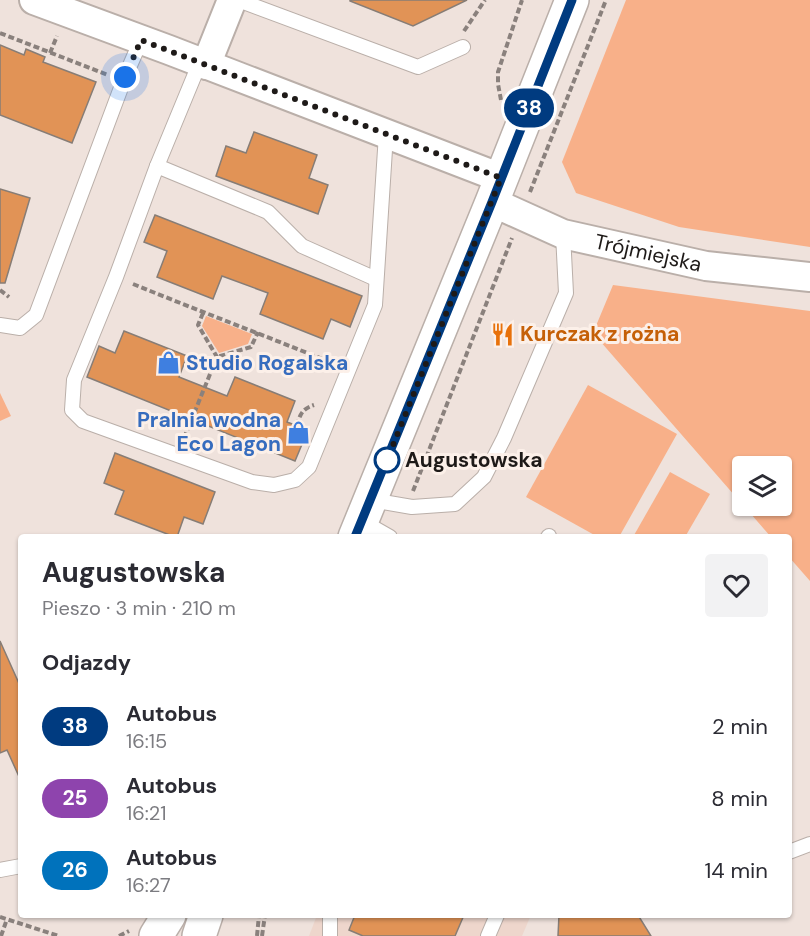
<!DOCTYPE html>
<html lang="pl">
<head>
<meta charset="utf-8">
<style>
	:root { --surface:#fff; --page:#f2f2f3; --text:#2b2b33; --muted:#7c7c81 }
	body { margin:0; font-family:"DM Sans",sans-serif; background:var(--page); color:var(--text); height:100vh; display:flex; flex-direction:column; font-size:22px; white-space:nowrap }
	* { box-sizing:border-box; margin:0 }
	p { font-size:20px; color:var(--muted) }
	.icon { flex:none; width:33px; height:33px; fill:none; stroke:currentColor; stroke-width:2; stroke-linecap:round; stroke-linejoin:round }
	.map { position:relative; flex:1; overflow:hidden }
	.details { position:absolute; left:18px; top:534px; width:774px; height:384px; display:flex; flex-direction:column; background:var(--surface); border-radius:6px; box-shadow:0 2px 4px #0004 }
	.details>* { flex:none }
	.badge { padding:0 12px; border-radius:20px; font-size:21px; line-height:39px }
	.buttons { position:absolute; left:732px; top:456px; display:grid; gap:12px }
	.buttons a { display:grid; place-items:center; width:60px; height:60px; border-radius:6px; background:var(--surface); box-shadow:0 2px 4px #0004; font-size:30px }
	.you { position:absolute; width:30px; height:30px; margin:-15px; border:4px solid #fff; border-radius:50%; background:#1a73e8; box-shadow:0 0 0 9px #1a73e833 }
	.map>.badge { position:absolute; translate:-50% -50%; box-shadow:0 0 0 3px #fff }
	h2 { padding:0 24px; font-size:22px; line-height:54px }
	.round { display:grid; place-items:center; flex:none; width:63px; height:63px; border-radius:6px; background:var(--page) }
	.head { display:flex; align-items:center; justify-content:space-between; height:102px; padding:0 24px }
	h1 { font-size:28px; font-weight:700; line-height:45px }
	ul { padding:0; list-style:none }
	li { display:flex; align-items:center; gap:18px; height:72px; padding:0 24px }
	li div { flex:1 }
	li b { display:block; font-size:22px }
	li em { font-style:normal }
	li .badge { min-width:66px; font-weight:700; text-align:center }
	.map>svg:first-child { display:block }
</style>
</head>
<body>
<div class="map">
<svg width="810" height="936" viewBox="0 0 810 936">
	<rect width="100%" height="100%" fill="#efe2dc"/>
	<path fill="#eed6cc" d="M317 915H531L522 936H309Z"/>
	<g fill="#f8b089">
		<path d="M626 0H810V247L679 227 576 193 562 162Z"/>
		<path d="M613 285 810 311V581L789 557V537H771L744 506H782V466H742V504L593 333Z"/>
		<path d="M206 316 252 334 248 344 219 353 202 326Z"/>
		<path d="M588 385 677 434 619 537H598L526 497Z"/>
		<path d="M0 393 11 416 0 421Z"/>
		<path d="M670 472 710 494 685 537H633Z"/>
	</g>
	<g fill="#e19356" stroke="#877d76" stroke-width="1.5">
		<path d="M350 0H467L413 26 350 1Z"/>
		<path d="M0 45 24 55 26 49 45 57 43 62 96 82 72 143 0 115Z"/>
		<path d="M254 132 317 155 309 178 328 185 318 214 216 176 226 146 246 153Z"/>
		<path d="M0 189 30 198 5 283H0Z"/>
		<path d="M155 215 362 296 350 327 331 319 323 339 260 314 268 293 222 276 213 299 157 277 167 251 144 242Z"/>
		<path d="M124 331 187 356 179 377 227 396 235 377 295 401 287 422 308 430 295 461 87 377 99 346 115 353Z"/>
		<path d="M115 453 215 492 203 524 184 517 177 537H175L115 514 124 491 104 483Z"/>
		<path d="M0 641 21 688V781L7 750 0 753Z"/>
		<path d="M355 915H464L455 936H363L349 930Z"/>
		<path d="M559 915H638L651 936H558Z"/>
	</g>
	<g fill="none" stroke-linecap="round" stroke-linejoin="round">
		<defs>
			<g id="service">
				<path d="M238 0 418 67 463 47"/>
				<path d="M200 62 157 166 116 277 74 380 72 410 83 421 252 482 274 485 295 480 309 467 375 305 386 134"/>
				<path d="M157 166 268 212 302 246 376 279"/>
				<path d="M0 325 20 328 36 315 125 77 141 40"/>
				<path d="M371 500 412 507 455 504 484 477 504 438 566 293 563 234"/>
				<path d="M362 521 390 537"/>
				<path d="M548 537 549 536"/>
				<path d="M789 852 810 844"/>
				<path d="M0 870 21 866"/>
				<path d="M330 936V915"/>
				<path d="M488 936 497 915"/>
			</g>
			<g id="minor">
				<path d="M34 0 169 50 501 178"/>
				<path d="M206 65 232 0"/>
				<path id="s1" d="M492 202 563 234 706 266 810 277"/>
			</g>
			<g id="tertiary">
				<path d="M355 537 492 202 572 0"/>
				<path d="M156 936 169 915"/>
				<path d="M199 936 206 915"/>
			</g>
		</defs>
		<use href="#service" stroke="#baafa9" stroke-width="16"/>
		<use href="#minor" stroke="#baafa9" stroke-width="32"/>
		<use href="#tertiary" stroke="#baafa9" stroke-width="36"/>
		<g stroke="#8a817d" stroke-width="4" stroke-dasharray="6 3" stroke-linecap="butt">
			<path d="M464 31 485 0"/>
			<path d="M0 33 108 75"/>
			<path d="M50 53 57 36"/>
			<path d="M501 100 498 84V72L522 0"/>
			<path d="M530 192 606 0"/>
			<path d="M133 284C199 311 266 336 332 363"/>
			<path d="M0 290 9 297"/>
			<path d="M203 313 198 325 217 357"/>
			<path d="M297 426C300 414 302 409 314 405"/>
			<path d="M184 438 217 357 251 347 258 332"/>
			<path d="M413 491 512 238"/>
			<path d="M0 917 59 936"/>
			<path d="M1 936 7 919"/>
			<path d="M119 936 129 931"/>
			<path d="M257 936 259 915"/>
			<path d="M262 936 265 915"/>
		</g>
		<use href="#service" stroke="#fff" stroke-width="14"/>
		<use href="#minor" stroke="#fff" stroke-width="28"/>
		<use href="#tertiary" stroke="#fff" stroke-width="33"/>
	</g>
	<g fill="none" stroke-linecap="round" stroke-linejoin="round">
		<defs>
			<path id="line" d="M355 537 492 202 572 0"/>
		</defs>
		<use href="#line" stroke="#fff" stroke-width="14"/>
		<use href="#line" stroke="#003b80" stroke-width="9"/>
		<path stroke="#1e1a18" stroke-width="6" stroke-dasharray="0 10.8" d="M125 77 141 40 501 178 387 460"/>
	</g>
	<defs>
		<symbol id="restaurant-bare" viewBox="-9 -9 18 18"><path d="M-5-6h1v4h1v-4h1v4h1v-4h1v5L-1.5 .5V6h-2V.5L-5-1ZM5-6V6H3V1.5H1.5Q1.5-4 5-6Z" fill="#e8710a" stroke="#fcf0e9" stroke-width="2.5" paint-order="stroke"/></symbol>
		<symbol id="shop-bare" viewBox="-9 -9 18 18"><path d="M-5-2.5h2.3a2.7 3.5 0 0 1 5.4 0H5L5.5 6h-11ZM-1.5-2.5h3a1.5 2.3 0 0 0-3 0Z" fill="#3f7fe0" stroke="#fcf0e9" stroke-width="2.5" paint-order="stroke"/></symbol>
	</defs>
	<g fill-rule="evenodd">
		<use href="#restaurant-bare" x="486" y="318" width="33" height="33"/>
		<use href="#shop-bare" x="152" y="346" width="33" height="33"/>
		<use href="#shop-bare" x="282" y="416" width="33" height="33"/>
	</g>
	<circle fill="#fff" stroke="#003b80" stroke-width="3" cx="387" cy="460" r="12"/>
	<g text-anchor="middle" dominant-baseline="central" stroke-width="6" stroke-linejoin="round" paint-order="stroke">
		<g font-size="21" fill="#1e1a18" stroke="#fcf0e9">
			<text stroke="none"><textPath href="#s1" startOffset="165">Trójmiejska</textPath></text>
		</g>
		<g font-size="21" font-weight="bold" fill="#c56008" stroke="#fcf0e9" text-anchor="start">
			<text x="520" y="334">Kurczak z rożna</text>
		</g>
		<g font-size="21" font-weight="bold" fill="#366cbe" stroke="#fcf0e9" text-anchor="start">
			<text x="186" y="363">Studio Rogalska</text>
			<text x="281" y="420" text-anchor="end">Pralnia wodna<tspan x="281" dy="24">Eco Lagon</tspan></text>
		</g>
		<g font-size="21" font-weight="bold" fill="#1e1a18" stroke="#fcf0e9" text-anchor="start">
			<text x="405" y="460">Augustowska</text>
		</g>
	</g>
</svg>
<div class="buttons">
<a><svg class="icon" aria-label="layers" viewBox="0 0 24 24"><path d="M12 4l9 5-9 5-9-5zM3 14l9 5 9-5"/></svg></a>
</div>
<div class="you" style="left:125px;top:77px"></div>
<b class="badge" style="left:529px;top:108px;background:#003b80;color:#fff">38</b>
<section class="details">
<div class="head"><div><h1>Augustowska</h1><p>Pieszo · 3 min · 210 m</p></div><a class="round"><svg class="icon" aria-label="heart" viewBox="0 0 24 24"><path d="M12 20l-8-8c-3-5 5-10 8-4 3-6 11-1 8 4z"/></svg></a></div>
<h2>Odjazdy</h2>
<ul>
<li><span class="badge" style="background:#003b80;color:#fff">38</span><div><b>Autobus</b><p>16:15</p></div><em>2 min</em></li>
<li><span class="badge" style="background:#8e44ad;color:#fff">25</span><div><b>Autobus</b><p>16:21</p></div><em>8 min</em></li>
<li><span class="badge" style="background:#0072bc;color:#fff">26</span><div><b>Autobus</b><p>16:27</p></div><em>14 min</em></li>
</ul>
</section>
</div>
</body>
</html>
